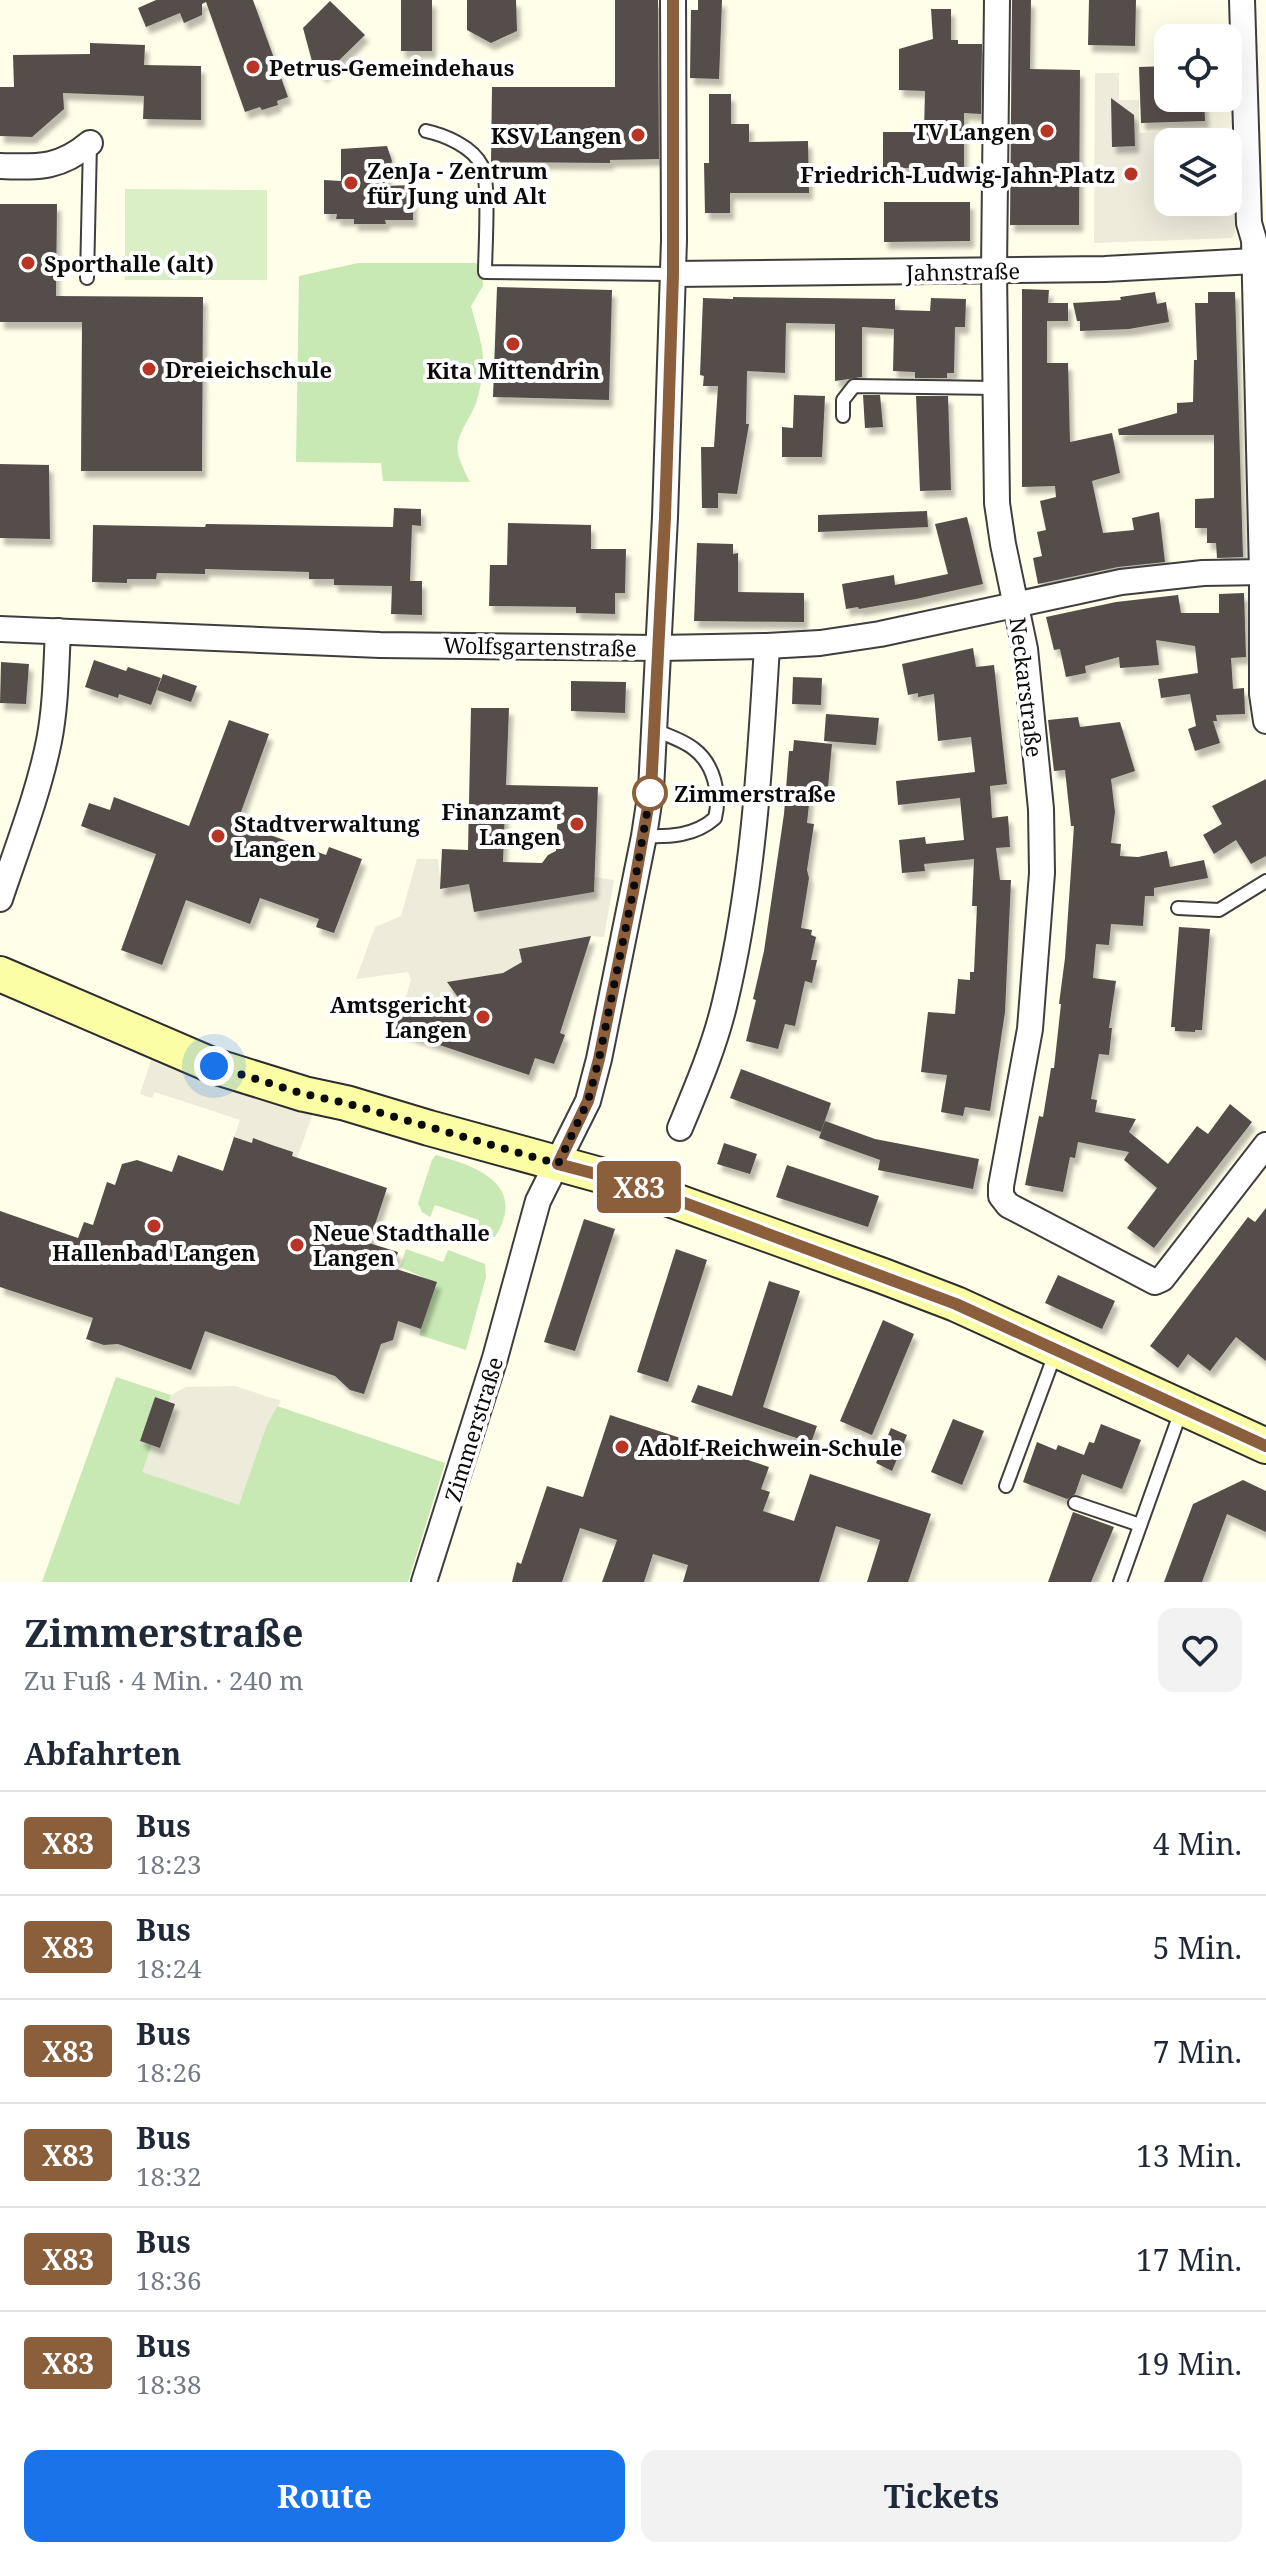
<!DOCTYPE html>
<html lang="de">
<head>
<meta charset="utf-8">
<style>
	:root { --surface:#fff; --page:#f2f2f3; --text:#1f2937; --muted:#747a83; --line:#e0e1e3; --accent:#1a73e8 }
	body { margin:0; font-family:"Noto Serif",serif; background:var(--page); color:var(--text); height:100vh; display:flex; flex-direction:column; font-size:30px; white-space:nowrap }
	* { box-sizing:border-box; margin:0 }
	p { font-size:26px; color:var(--muted) }
	.icon { flex:none; width:44px; height:44px; fill:none; stroke:currentColor; stroke-width:2; stroke-linecap:round; stroke-linejoin:round }
	.map { position:relative; height:1582px; overflow:hidden }
	.side { display:flex; flex-direction:column; background:var(--surface); flex:1 }
	.side>* { flex:none }
	.badge { padding:0 16px; border-radius:6px; font-size:28px; line-height:52px }
	.tools { position:absolute; left:1154px; top:24px; display:grid; gap:16px }
	.tools a { display:grid; place-items:center; width:88px; height:88px; border-radius:16px; background:var(--surface); box-shadow:0 8px 32px #0002; font-size:40px }
	.you { position:absolute; width:40px; height:40px; margin:-20px; border:6px solid #fff; border-radius:50%; background:#1a73e8; box-shadow:0 0 0 12px #1a73e833 }
	.map>.badge { position:absolute; translate:-50% -50%; box-shadow:0 0 0 4px #fff }
	h2 { padding:0 24px; font-size:30px; line-height:72px }
	.round { display:grid; place-items:center; flex:none; width:84px; height:84px; border-radius:16px; background:var(--page) }
	.head { display:flex; align-items:center; justify-content:space-between; height:136px; padding:0 24px }
	h1 { font-size:38px; font-weight:700; line-height:60px }
	.button { display:flex; gap:16px; margin-top:auto; padding:16px 24px }
	.button a { flex:1; height:92px; border-radius:16px; background:var(--accent); color:#fff; font-size:32px; font-weight:700; line-height:92px; text-align:center }
	.button a+a { background:var(--page); color:var(--text) }
	ul { padding:0; list-style:none }
	li { display:flex; align-items:center; gap:24px; height:104px; padding:0 24px; border-top:2px solid var(--line) }
	li div { flex:1 }
	li b { display:block; font-size:30px }
	li em { font-style:normal }
	li .badge { min-width:88px; font-weight:700; text-align:center }
	.map>svg:first-child { display:block }
</style>
</head>
<body>
<div class="map">
<svg width="1266" height="1582" viewBox="0 0 1266 1582">
	<defs>
		<filter id="shadow"><feDropShadow dx="4" dy="7" stdDeviation="2" flood-color="#0004"/></filter>
	</defs>
	<rect width="100%" height="100%" fill="#fffee9"/>
	<g fill="#c8e8b4">
		<path d="M358 263H476L482 267 483 286 471 306C476 326 485 348 483 369 481 382 479 400 472 412 454 445 452 446 470 482L383 481 381 463 296 462 299 276Z"/>
		<path d="M436 1155C477 1166 528 1185 495 1237L475 1232 479 1220 435 1205 430 1217 422 1212 418 1203 432 1160Z"/>
		<path d="M406 1249 443 1262 448 1250 485 1264 486 1277 466 1350 419 1335 436 1283 400 1267Z"/>
		<path d="M116 1377 171 1395 169 1402 155 1397 140 1441 152 1445 143 1472 268 1422 277 1406 445 1463 408 1582H42Z"/>
	</g>
	<path fill="#dbefc6" d="M125 189 267 190V280H125Z"/>
	<g fill="#edebda">
		<path d="M1095 73H1119V100H1139V133L1223 130V142H1168V202H1228V146H1234L1235 232 1232 238 1094 243Z"/>
		<path d="M417 859H438L441 889 480 881 471 894 474 912 593 892 594 877 614 880 604 937 591 936 519 949 522 962 503 973 448 982 457 996 450 1001 404 1003 411 980 408 972 356 979 375 927 401 916Z"/>
		<path d="M153 1054 315 1108 297 1158 292 1156 293 1152 254 1139 252 1143 234 1137 240 1120 155 1092 152 1098 140 1094Z"/>
		<path d="M235 1386 281 1401 268 1422 239 1505 142 1472 171 1395 186 1387Z"/>
	</g>
	<g fill="#544e48" fill-rule="evenodd" filter="url(#shadow)">
		<path d="M156 0H253L288 97 277 101 278 105 262 110 260 107 245 112 206 2 202 4V15L184 23 180 13 146 27 138 8Z"/>
		<rect x="401" y="0" width="31" height="51"/>
		<path d="M467 0H516L517 31 491 43 467 30Z"/>
		<path d="M615 0H658L659 159 610 160V163L491 162 492 87H615Z"/>
		<path d="M698 0H722L719 79 690 78 691 10H698Z"/>
		<path d="M1012 0H1031L1030 69 1080 70 1079 225H1010Z"/>
		<path d="M1089 0H1136L1135 46 1088 45Z"/>
		<path d="M330 1 365 35 323 76 313 65 303 28Z"/>
		<path d="M931 9H951V40H958V44H982L981 114 964 113V168H883V132H924L925 91 899 90V49L933 39Z"/>
		<path d="M90 43 145 45 144 65 201 66V120L143 119 144 96 63 93 64 109 32 137 0 136V87H14L13 55 90 54Z"/>
		<path d="M1168 66V98H1204L1205 121 1141 123 1139 67Z"/>
		<path d="M709 94H731V124H749V142L808 141 809 193H730V213H705L704 163H709Z"/>
		<path d="M1111 98 1134 115 1135 146 1112 147Z"/>
		<path d="M387 146 392 161 384 186 413 185V220H385L386 224H354V219H336L337 214H324V180L341 181V149Z"/>
		<path d="M884 202H970V241L884 242Z"/>
		<path d="M0 204H57L56 296 203 297 202 471H81L82 322H0Z"/>
		<path d="M497 287 612 290 609 400 493 397Z"/>
		<path d="M1022 289 1049 290 1048 303H1068V321H1047V363H1068L1070 442 1112 433 1120 473 1092 481 1103 533 1134 530 1132 518 1159 512 1165 562 1118 567 1038 584 1033 558 1042 556 1037 532 1046 530 1040 501 1056 497 1055 486 1022 487Z"/>
		<path d="M1155 292 1157 304 1166 302 1169 322 1129 329 1080 331V321H1077L1073 303 1121 300 1120 297Z"/>
		<path d="M1208 292H1235L1243 557 1217 558 1216 543H1207V528H1195V499L1214 498V435H1119L1118 429 1177 413V403L1193 402 1194 360H1197L1195 303H1208Z"/>
		<path d="M733 297 895 299V310L930 311 931 298 966 299 965 327H955L954 373H947V378H915V372L893 371 894 329 862 327V377L835 381V324L786 323 785 373 747 371 746 424H749L737 494 718 493V508H702L701 447H714L718 386H703L704 376 700 375 703 298 733 299Z"/>
		<path d="M794 395 825 396 822 457H782V427L793 428Z"/>
		<path d="M863 395H880L883 427 865 428Z"/>
		<path d="M916 396H948L951 490 920 491Z"/>
		<path d="M0 464 49 465 50 539 0 538Z"/>
		<path d="M394 508 421 509V526L412 525 410 581H422V615L391 614 392 586 334 585V579H309V572L205 569V574L157 573 156 579H127V583L92 582 93 525 205 527 206 524 393 527Z"/>
		<path d="M927 511 928 527 818 532V515Z"/>
		<path d="M967 517 983 584 916 599 859 609 858 607 846 609 842 584 894 575 895 585 948 574 935 524Z"/>
		<path d="M508 523 591 525V549H626L625 593H615V614L576 613V607L489 606 490 565H507Z"/>
		<path d="M697 543 733 544V554L738 553V592L804 593V622L694 621Z"/>
		<path d="M1244 593 1246 657 1231 658 1233 689 1244 688 1245 714 1216 715 1217 721H1213L1220 743 1195 751 1188 729 1196 726 1190 694 1161 698 1158 679 1198 673 1195 646 1156 640 1159 665 1120 668 1119 657 1085 666 1086 673 1066 677 1060 649 1054 650 1046 617 1116 602 1178 595 1181 613H1219V594Z"/>
		<path d="M973 648 976 667 994 665 1007 784 990 786 992 818 1008 816 1010 847 996 848 1000 880H1011L1005 1012 990 1111 965 1107 963 1116 941 1112 947 1075 921 1072 928 1012 955 1014 958 979 970 980V972H974L977 906H972L974 859 924 864 925 871 902 873 899 840 925 837 926 844 964 840 960 798 898 805 896 781 975 772 971 737 938 741 934 694 918 697V693L908 695 902 664Z"/>
		<path d="M94 660 126 671 128 667 161 678 151 705 119 694 118 698 85 687Z"/>
		<path d="M1 662 29 664 26 704 0 703Z"/>
		<path d="M163 674 197 686 191 702 157 690Z"/>
		<path d="M793 677 822 678 821 705 792 704Z"/>
		<path d="M571 681 626 682 625 713 571 711Z"/>
		<path d="M471 708H509L506 785 598 787 594 892 474 912 469 884 440 889 442 849 468 850ZM505 807 558 809 556 851 548 855 542 863 503 862Z"/>
		<path d="M826 714 879 718 876 745 824 741Z"/>
		<path d="M1078 717 1080 727 1120 722 1135 771 1111 779 1115 812 1111 843 1121 844 1120 856 1138 857 1167 851 1170 867 1204 860 1208 878 1154 888V896H1145L1143 926 1111 924 1109 945 1096 944 1093 978 1116 981 1109 1028H1112L1109 1055 1099 1054 1091 1099 1097 1100 1095 1112 1136 1119 1129 1132 1168 1164 1197 1126 1208 1134 1230 1104 1252 1122 1154 1248 1127 1228 1157 1188 1124 1160 1129 1152 1078 1142 1075 1158 1070 1157 1063 1192 1025 1185 1039 1116 1043 1117 1051 1068H1054L1061 1004H1059L1065 958 1074 826H1071L1065 770 1054 771 1048 720Z"/>
		<path d="M229 720 269 734 237 823 326 855 329 847 362 859 334 933 316 927 319 919 260 898 250 924 186 900 162 965 121 950 156 854 81 826 89 803 110 810 114 797 189 826Z"/>
		<path d="M794 740 832 744 828 787 811 785 807 823 814 824 807 870 809 878 801 928 812 930 811 935 816 937 811 960H817L812 983 805 981 795 1026 785 1024 778 1049 746 1041 756 1000 753 999 764 951 784 814 789 751H793Z"/>
		<path d="M1266 779V856L1251 864 1236 840 1214 854 1203 835 1222 824 1212 806Z"/>
		<path d="M1179 927 1210 929 1202 1030H1195V1032L1175 1031V1027H1171Z"/>
		<path d="M591 936 560 1033 565 1035 554 1064 535 1058 529 1075 395 1030 404 1003 460 1000 447 982 503 973 522 962 519 949Z"/>
		<path d="M741 1069 831 1103 821 1132 730 1098Z"/>
		<path d="M825 1121 875 1139 979 1159 973 1189 878 1170 880 1160 819 1138Z"/>
		<path d="M234 1137 252 1143 253 1138 272 1145 293 1152 292 1156 387 1188 369 1243 398 1252 393 1268 437 1282 421 1329 398 1321 393 1340 381 1344 364 1394 350 1390 335 1376 205 1331 191 1370 118 1344 104 1345 86 1339 93 1318 0 1287V1211L78 1238 84 1222 93 1225 107 1182 115 1185 122 1164 137 1160 172 1172 178 1155 223 1171Z"/>
		<path d="M724 1143 757 1154 750 1174 717 1164Z"/>
		<path d="M787 1165 879 1196 868 1227 776 1197Z"/>
		<path d="M1266 1208V1361L1236 1337 1210 1371 1188 1354 1178 1368 1150 1346 1248 1217 1255 1222Z"/>
		<path d="M584 1219 615 1229 575 1351 544 1342Z"/>
		<path d="M676 1249 707 1260 668 1382 637 1372Z"/>
		<path d="M1058 1275 1115 1301 1102 1329 1045 1303Z"/>
		<path d="M769 1281 800 1291 763 1407 817 1426 811 1443 691 1402 698 1385 732 1396Z"/>
		<path d="M883 1320 914 1334 872 1435 840 1421Z"/>
		<path d="M155 1397 175 1404 160 1448 140 1441Z"/>
		<path d="M610 1415 769 1467 761 1489 770 1492 763 1511 794 1521 810 1474 931 1514 908 1582H867L880 1540 836 1526 819 1582H683L688 1565 653 1554 644 1582H602L617 1540 580 1528 562 1582H512L517 1562 521 1564 547 1486 583 1497Z"/>
		<path d="M953 1419 984 1431 962 1485 931 1472Z"/>
		<path d="M1101 1424 1141 1440 1122 1489 1082 1474 1075 1494 1067 1499 1023 1482 1037 1442 1056 1450 1058 1445 1084 1455 1089 1442 1094 1443Z"/>
		<path d="M891 1428 907 1435 892 1471 876 1463Z"/>
		<path d="M1243 1480 1266 1491V1532L1227 1514 1202 1582H1164L1193 1504Z"/>
		<path d="M1073 1512 1114 1527 1091 1582H1048Z"/>
	</g>
	<g fill="none" stroke-linecap="round" stroke-linejoin="round">
		<defs>
			<g id="lane">
				<path d="M426 131C445 135 473 147 482 166 490 181 485 251 485 272L673 274"/>
				<path d="M87 278 90 143"/>
				<path d="M843 416V400L854 386 995 388"/>
				<path d="M644 836C669 837 695 836 715 818 721 794 714 764 694 749 683 740 667 735 654 730"/>
				<path d="M1178 908 1219 910 1266 881"/>
				<path d="M1006 1486 1055 1354"/>
				<path d="M1075 1503 1140 1525"/>
				<path d="M1120 1582 1181 1411"/>
			</g>
			<g id="street">
				<path d="M997 0 994 271 997 503 1003 544 1025 649 1041 809 1042 873 1030 1029 1001 1186V1196L1008 1205 1155 1282 1162 1279 1266 1145"/>
				<path d="M1242 0 1249 223 1254 240 1262 572V694L1266 721"/>
				<path d="M0 166C38 167 59 169 90 143"/>
				<path d="M673 274 1105 269 1254 261"/>
				<path d="M0 629 380 645 659 648 767 646 820 643 880 634 1121 582 1203 573 1266 572"/>
				<path d="M0 899C17 848 38 795 49 741 56 705 56 668 58 631"/>
				<path d="M680 1128C697 1087 715 1045 725 1002 753 885 760 766 767 646"/>
				<path d="M424 1582 495 1358 538 1201 588 1101 599 1059 644 836 651 790 665 517 674 240 673 0"/>
			</g>
			<path id="secondary" d="M0 974 214 1066 304 1094 346 1103 429 1128 611 1178 883 1276 956 1304 1266 1446"/>
		</defs>
		<use href="#lane" stroke="#3e3e3e" stroke-width="16"/>
		<use href="#street" stroke="#3e3e3e" stroke-width="28"/>
		<use href="#secondary" stroke="#2d2d2d" stroke-width="38"/>
		<use href="#lane" stroke="#fff" stroke-width="12"/>
		<use href="#street" stroke="#fff" stroke-width="24"/>
		<use href="#secondary" stroke="#fbfea5" stroke-width="34"/>
	</g>
	<g fill="none" stroke-linecap="round" stroke-linejoin="round">
		<defs>
			<path id="line" d="M673 0V274L665 517 651 790 633 892 599 1059 588 1101 558 1164 611 1178 682 1202 956 1304 1266 1446"/>
		</defs>
		<use href="#line" stroke="#fff" stroke-width="18"/>
		<use href="#line" stroke="#8b5e3c" stroke-width="12"/>
		<path stroke="#0b0b0b" stroke-width="8" stroke-dasharray="0 14.4" d="M214 1066 304 1094 346 1103 558 1164 588 1101 599 1059 633 892 651 790 650 793"/>
	</g>
	<g fill="#b93425" stroke="#fff" stroke-width="3">
		<circle cx="253" cy="67" r="8"/>
		<circle cx="1047" cy="131" r="8"/>
		<circle cx="638" cy="135" r="8"/>
		<circle cx="1131" cy="174" r="8"/>
		<circle cx="351" cy="183" r="8"/>
		<circle cx="28" cy="263" r="8"/>
		<circle cx="513" cy="344" r="8"/>
		<circle cx="149" cy="369" r="8"/>
		<circle cx="577" cy="824" r="8"/>
		<circle cx="218" cy="836" r="8"/>
		<circle cx="483" cy="1017" r="8"/>
		<circle cx="154" cy="1226" r="8"/>
		<circle cx="297" cy="1245" r="8"/>
		<circle cx="622" cy="1447" r="8"/>
	</g>
	<circle fill="#fff" stroke="#8b5e3c" stroke-width="4" cx="650" cy="793" r="16"/>
	<g text-anchor="middle" dominant-baseline="central" stroke-width="8" stroke-linejoin="round" paint-order="stroke">
		<g font-size="22" font-weight="bold" fill="#0b0b0b" stroke="#fff" text-anchor="start">
			<text x="269" y="67">Petrus-Gemeindehaus</text>
			<text x="1031" y="131" text-anchor="end">TV Langen</text>
			<text x="622" y="135" text-anchor="end">KSV Langen</text>
			<text x="367" y="170">ZenJa - Zentrum<tspan x="367" dy="25">für Jung und Alt</tspan></text>
			<text x="1115" y="174" text-anchor="end">Friedrich-Ludwig-Jahn-Platz</text>
			<text x="44" y="263">Sporthalle (alt)</text>
			<text x="165" y="369">Dreieichschule</text>
			<text x="513" y="370" text-anchor="middle">Kita Mittendrin</text>
			<text x="561" y="811" text-anchor="end">Finanzamt<tspan x="561" dy="25">Langen</tspan></text>
			<text x="234" y="823">Stadtverwaltung<tspan x="234" dy="25">Langen</tspan></text>
			<text x="467" y="1004" text-anchor="end">Amtsgericht<tspan x="467" dy="25">Langen</tspan></text>
			<text x="313" y="1232">Neue Stadthalle<tspan x="313" dy="25">Langen</tspan></text>
			<text x="154" y="1252" text-anchor="middle">Hallenbad Langen</text>
			<text x="638" y="1447">Adolf-Reichwein-Schule</text>
		</g>
		<g font-size="22" fill="#0b0b0b" stroke="#fff">
			<text transform="translate(963 271) rotate(-1)">Jahnstraße</text>
			<text transform="translate(540 646) rotate(1)">Wolfsgartenstraße</text>
			<text transform="translate(1027 687) rotate(83)">Neckarstraße</text>
			<text transform="translate(473 1429) rotate(-73)">Zimmerstraße</text>
		</g>
		<g font-size="22" font-weight="bold" fill="#0b0b0b" stroke="#fff" text-anchor="start">
			<text x="674" y="793">Zimmerstraße</text>
		</g>
	</g>
</svg>
<div class="tools">
<a><svg class="icon" aria-label="locate" viewBox="0 0 24 24"><circle cx="12" cy="12" r="6"/><path d="M12 2v4M12 18v4M2 12h4M18 12h4"/></svg></a>
<a><svg class="icon" aria-label="layers" viewBox="0 0 24 24"><path d="M12 4l9 5-9 5-9-5zM3 14l9 5 9-5"/></svg></a>
</div>
<div class="you" style="left:214px;top:1066px"></div>
<b class="badge" style="left:639px;top:1187px;background:#8b5e3c;color:#fff">X83</b>
</div>
<section class="side">
<div class="head"><div><h1>Zimmerstraße</h1><p>Zu Fuß · 4 Min. · 240 m</p></div><a class="round"><svg class="icon" aria-label="heart" viewBox="0 0 24 24"><path d="M12 20l-8-8c-3-5 5-10 8-4 3-6 11-1 8 4z"/></svg></a></div>
<h2>Abfahrten</h2>
<ul>
<li><span class="badge" style="background:#8b5e3c;color:#fff">X83</span><div><b>Bus</b><p>18:23</p></div><em>4 Min.</em></li>
<li><span class="badge" style="background:#8b5e3c;color:#fff">X83</span><div><b>Bus</b><p>18:24</p></div><em>5 Min.</em></li>
<li><span class="badge" style="background:#8b5e3c;color:#fff">X83</span><div><b>Bus</b><p>18:26</p></div><em>7 Min.</em></li>
<li><span class="badge" style="background:#8b5e3c;color:#fff">X83</span><div><b>Bus</b><p>18:32</p></div><em>13 Min.</em></li>
<li><span class="badge" style="background:#8b5e3c;color:#fff">X83</span><div><b>Bus</b><p>18:36</p></div><em>17 Min.</em></li>
<li><span class="badge" style="background:#8b5e3c;color:#fff">X83</span><div><b>Bus</b><p>18:38</p></div><em>19 Min.</em></li>
</ul>
<div class="button"><a>Route</a><a>Tickets</a></div>
</section>
</body>
</html>
